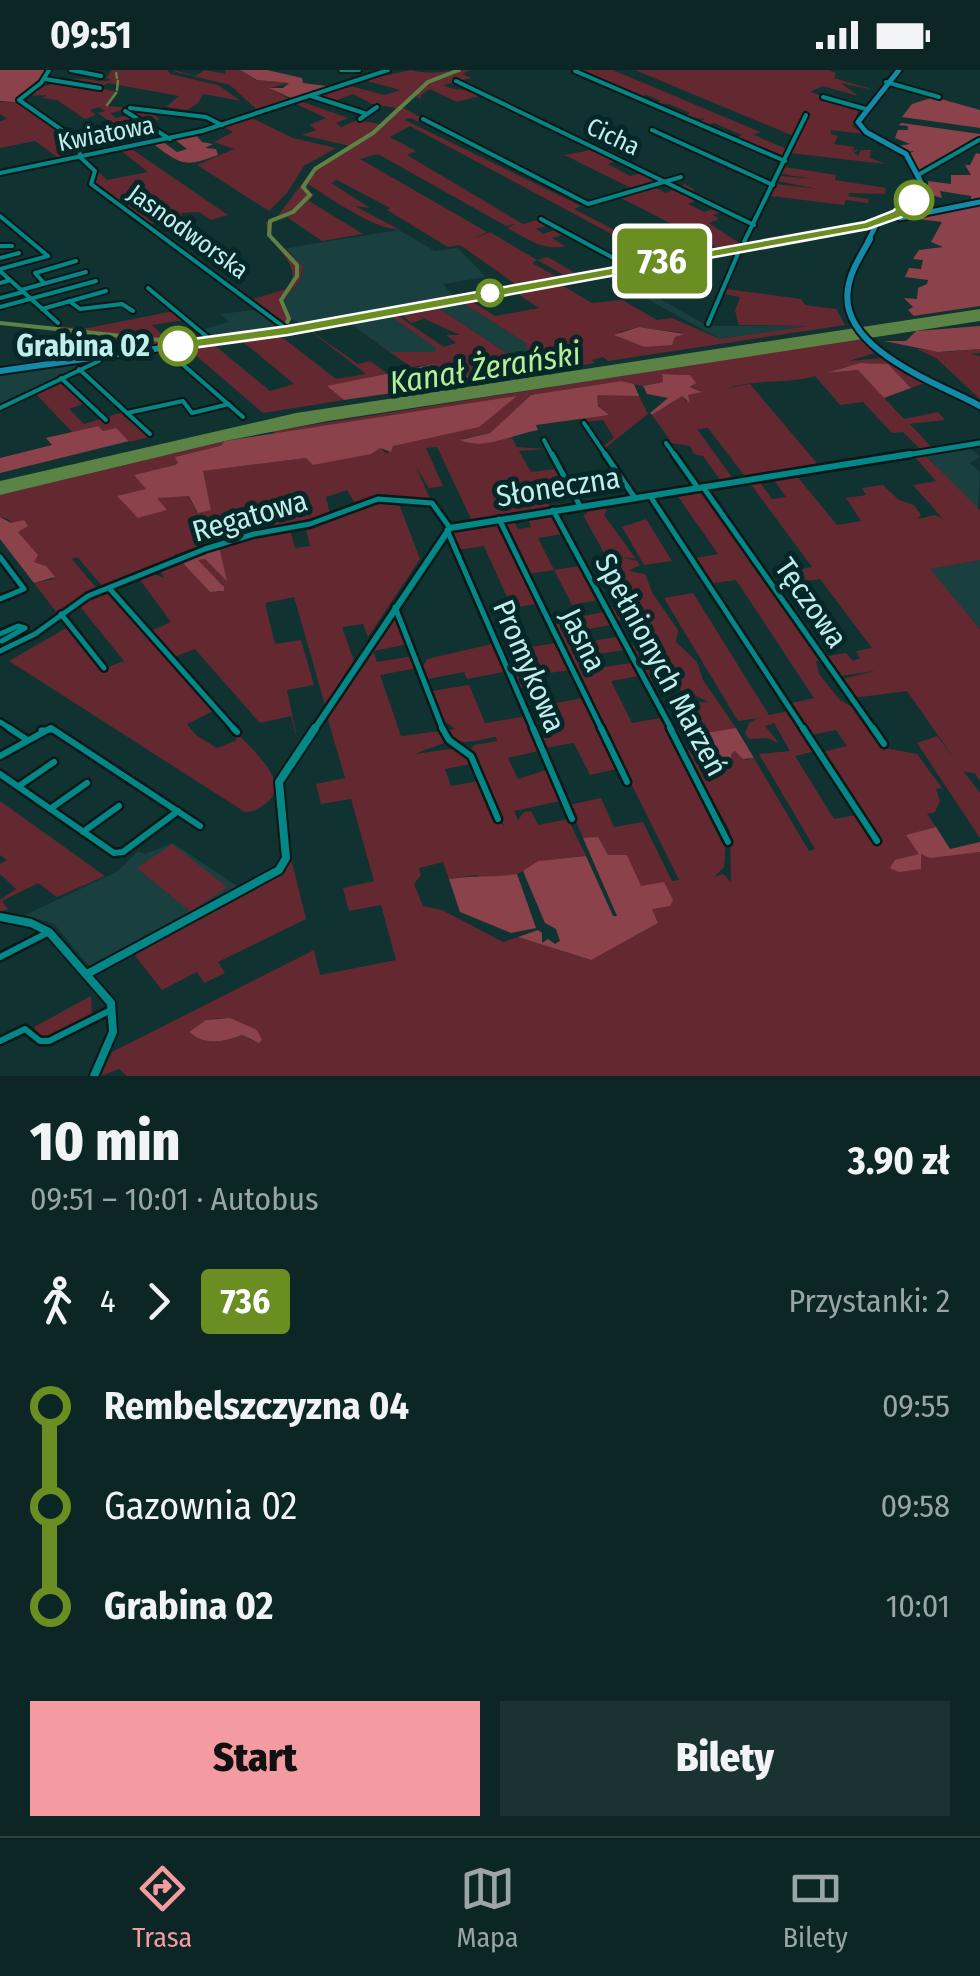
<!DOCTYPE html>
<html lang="pl">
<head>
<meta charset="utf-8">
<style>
	:root { --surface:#0c2625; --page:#1a3232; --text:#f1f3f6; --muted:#9aa5a7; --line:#2c4342; --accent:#f49aa1 }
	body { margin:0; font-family:"Fira Sans Condensed",sans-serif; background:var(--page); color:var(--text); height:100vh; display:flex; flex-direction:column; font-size:38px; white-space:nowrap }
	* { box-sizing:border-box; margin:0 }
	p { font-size:32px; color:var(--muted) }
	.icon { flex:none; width:55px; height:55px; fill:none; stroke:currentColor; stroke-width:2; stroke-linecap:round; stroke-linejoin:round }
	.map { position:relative; height:1006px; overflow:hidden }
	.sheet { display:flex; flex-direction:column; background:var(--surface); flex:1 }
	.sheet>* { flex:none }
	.badge { padding:0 20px; border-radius:8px; font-size:35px; line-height:65px }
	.map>.badge { position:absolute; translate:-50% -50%; box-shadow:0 0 0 5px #fff }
	.legs { display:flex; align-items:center; gap:15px; height:110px; padding:0 30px; font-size:32px }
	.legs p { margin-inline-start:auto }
	.headline { display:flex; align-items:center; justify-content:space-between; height:170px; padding:0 30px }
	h1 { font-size:55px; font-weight:800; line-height:75px }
	.cta { display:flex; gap:20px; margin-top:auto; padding:20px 30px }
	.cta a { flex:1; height:115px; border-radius:0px; background:var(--accent); color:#111; font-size:40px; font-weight:800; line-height:115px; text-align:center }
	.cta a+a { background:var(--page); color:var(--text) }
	ul { padding:0 30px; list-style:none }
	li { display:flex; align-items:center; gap:35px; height:100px; font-size:38px }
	li i { display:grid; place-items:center; width:15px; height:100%; margin:0 12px; background:currentColor }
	li i::after { content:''; width:25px; height:25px; margin:-12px; border:8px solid; border-radius:50%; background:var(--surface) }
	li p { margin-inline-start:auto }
	li:first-child i { background:linear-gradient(#0000 50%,currentColor 0) }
	li:last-child i { background:linear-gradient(currentColor 50%,#0000 0) }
	.status { display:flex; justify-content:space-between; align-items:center; height:70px; padding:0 50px; background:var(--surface); direction:ltr }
	.status svg { height:28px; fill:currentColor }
	.menu { display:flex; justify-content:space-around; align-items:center; height:140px; border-top:2px solid var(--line); background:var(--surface); font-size:28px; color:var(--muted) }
	.menu a { display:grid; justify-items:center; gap:5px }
	.menu .on { color:var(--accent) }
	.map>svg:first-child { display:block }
</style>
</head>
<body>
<div class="status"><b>09:51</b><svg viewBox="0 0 49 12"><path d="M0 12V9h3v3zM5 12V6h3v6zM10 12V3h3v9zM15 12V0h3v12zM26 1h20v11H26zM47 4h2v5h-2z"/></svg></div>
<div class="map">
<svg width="980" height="1006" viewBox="0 0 980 1006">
	<rect width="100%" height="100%" fill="#103231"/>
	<g fill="#193f3f">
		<path d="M399 160 435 181 458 178 486 207 443 214 453 226 302 254 292 249 283 231 300 211 303 196 286 178Z"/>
		<path d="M669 193 698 208 686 212 706 223 697 226 656 204 640 210 649 215 641 218 708 256H809L720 269 603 205Z"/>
		<path d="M460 231 527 274 524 294 435 236Z"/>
		<path d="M260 239 276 252 278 258 214 267 204 259 229 252 221 244Z"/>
		<path d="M389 244 477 306 434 294 411 297 348 252Z"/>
		<path d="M77 293 79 298 0 336V304Z"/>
		<path d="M970 378 980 387 970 393 980 402 978 441 927 386Z"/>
		<path d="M980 490V559L929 499Z"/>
		<path d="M173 773 240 818 96 895H88L54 854 25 845 118 801 138 781 145 784Z"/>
	</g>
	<g fill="#642930" fill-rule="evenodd">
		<path d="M112 0H167L170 4 218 15 241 31 203 24 198 33 187 40 166 37 179 26 108 13 98 18 119 22 108 36 146 40 160 49 149 54 126 40 110 43 116 48 129 45 167 69 143 74 135 68 142 65 125 54 116 56 98 43 105 41 99 37 90 40 96 45 85 49 57 30 42 28 47 25 28 26 34 21 39 24 36 19C50 14 69 8 85 9 96 10 101 13 111 10L106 8Z"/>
		<path d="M174 0 195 6 205 0 225 4 226 0H240L256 10 289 13 270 18 293 31 257 40 230 15 176 2Z"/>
		<path d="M411 0C433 6 447 0 470 0L462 4 471 8 443 15C457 22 468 18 483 25L457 32 430 19 421 25V29L414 25 402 37 422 48 419 52 410 48 405 50 581 136 574 139 653 180 661 178 677 186 647 192 625 180 634 176 410 56 390 67 416 81 407 85 523 154 540 149 550 155 536 159 543 164 558 159 566 164 552 168 565 176C544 182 526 168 507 158L516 154 506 156 378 84 360 89 487 162 474 169 490 162 537 190 548 187 575 203 564 205 537 190 532 193 561 209 518 216 460 175 448 177 387 140 390 138 337 110 331 113 370 138 355 136 398 159C377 161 327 126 308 114L306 119 314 125 309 131 363 164 322 171 287 147 272 153V166L303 196 300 211 283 231 292 249 283 255 284 252 253 229 286 219 293 207C292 184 267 175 266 152L277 147 314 97 350 76 302 65 316 60 310 55 326 48 294 33 300 31 348 48 336 53 341 57 357 50 380 54 396 38 372 34 353 24 330 33 314 27 347 15 384 25 400 20 364 10Z"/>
		<path d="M569 0H613L760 62 754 65 789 80 784 89 734 69 742 65 714 53 704 56 696 53 705 49 682 46 690 43 669 34 655 33 661 31 647 25 637 27Z"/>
		<path d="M635 0H829L836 3 834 8 875 20 841 13 858 26 823 16 810 22 860 38 852 56 864 64 831 60V64L838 66 834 74 855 77 852 81 859 79 854 83 858 86 861 80H871L870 88 885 94 790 83 796 67Z"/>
		<path d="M0 32 23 33 77 72 81 79 77 87 61 90 35 71 0 78V51L7 49 0 44Z"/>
		<path d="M250 47 293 68 336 78 304 96 287 123 269 141 197 95 234 79 214 72 233 62 222 56Z"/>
		<path d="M130 78 228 145 211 150 199 142 181 143 182 146 151 154 92 113 97 101 107 110 148 102 120 80Z"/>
		<path d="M596 79 620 90 608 94 630 106 644 102 662 111 652 116 666 123 685 114 695 120 688 122 699 129 688 134 704 142 717 138 724 141 713 145 719 149 709 153 742 175 721 179 617 126 635 120 564 85Z"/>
		<path d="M785 97 836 105 835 110 886 118 885 124 849 123 848 126 869 129 868 133 846 130 844 135 771 126 775 114 818 119 777 111 780 106 814 109 782 104Z"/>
		<path d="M558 213 592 233 622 230 657 250 672 248 720 269 808 256 739 255 735 241 740 227 724 224 726 219 801 229 805 235 836 239 845 255 608 291 603 287 591 290 595 293 545 301 546 296 531 303 524 297V304L515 305 503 297 455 309 434 294 411 297 348 252 391 282H436V278L392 247 356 251 394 243 444 277 456 273 446 265H460L416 245 423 249 411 253 399 242 435 236 524 294 527 274 460 231 499 226 474 233 495 246 539 238 518 224H501ZM639 257 684 263 675 267 672 275 645 277 619 262Z"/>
		<path d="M174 241 185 250 152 255 166 268 162 275 113 282 110 280 128 272 108 267 78 287 57 290 108 265 0 254 88 258Z"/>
		<path d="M308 259 358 294 370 291 387 303 328 317 344 330 263 343 186 277 213 274 270 321 294 314 241 270 278 264 336 309 366 304Z"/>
		<path d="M862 268 878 282 849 291 882 288 927 312 911 318C880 284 868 291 826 303L858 300 904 349 938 342 945 350 910 354 934 380 923 382 903 362 892 363 863 332 840 335 815 306C790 314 757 309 727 318L750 314 820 397 747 409 708 358 697 359 734 410 722 412 703 386 694 384 690 376 672 373 652 345 682 326 687 332V325L701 321 690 317 694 315 690 305 662 304 663 312 642 316 621 311 531 325 490 363 461 369 473 374 512 368 517 377 546 379 519 381 531 402 556 399 561 407 536 411 551 439 472 451 437 377 426 378 443 416 429 418 416 397 431 431 395 427 354 432 347 420 326 427 330 444 275 459 267 434 240 438 243 451 267 448 269 457 196 482 191 479 174 485 177 490 104 518 77 487 72 489 99 521 57 543 34 513 54 509 46 496 34 492 37 485 8 449 0 447V425L225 371 220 376 176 387 178 393 175 395 135 405 147 418 138 448 166 440 156 428 188 425 197 442 210 440 202 401 306 388 313 395 381 378 385 383 390 382 393 376 515 327 276 365 273 361Z"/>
		<path d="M917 279 946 282 980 279V283L970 284 980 286V329L936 288Z"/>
		<path d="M60 310 86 333 69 339 84 354 123 342 149 367 130 372 116 359 102 361 98 356 72 362 34 322Z"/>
		<path d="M605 324 639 326 648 344 604 379 602 377 614 368 603 350 586 352 583 348 608 345 598 335 596 325Z"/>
		<path d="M925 385 980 440V490L930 499 980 559V711L975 703 964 702 980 723V768L917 673 937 666 956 691 907 621 853 628 842 609 875 601 840 606 824 587 846 583 853 591 860 588 856 581 872 578 820 509 795 512 788 502 812 497 749 412 759 411 772 429 786 427 773 409 796 405 837 455 861 451 846 428 866 425 862 418 883 415 899 430 914 435 921 445 917 449 935 445 943 449 913 415 936 411 914 386Z"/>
		<path d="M702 421 822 592 816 591 819 604 840 630 852 637 874 668 885 678 917 684 942 718 936 719 940 731 935 742 927 744 936 757 907 765 924 784 932 787 980 782V1006H127L119 999 101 1006 112 982 314 880 320 905 396 890 381 835 349 841 343 818 374 811 351 729 321 734 316 714 345 708 327 646 395 543 409 574 373 581 377 592 413 586 417 598 380 605 401 666 440 661 444 673 414 684 458 678 467 684 471 694 445 699 451 716 478 711 493 747 504 756 470 680 474 675 497 671 496 667C478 669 456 680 445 661L455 659 441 648 432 621 469 615 485 653 523 647 538 681 508 688 518 709 546 700 560 731 514 741 518 750 524 742 531 741 538 755 568 749 586 786 546 790 517 804 487 810 477 805 449 809 443 792 419 798 421 805 414 814 423 836 442 840 503 872 518 867 590 890 658 853 641 816 608 785 598 768H583L569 735 601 728 614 757 643 752 672 811 679 810 551 552 604 542 610 555 584 560 591 571 617 567 624 580 598 584 604 597 631 593 638 606 611 611 632 653 660 648 726 770 724 797 714 807 723 804 731 812 730 761 685 681 713 676 726 697 734 693 731 684 735 681 746 690 754 688 809 781 815 779 759 684 790 681 774 653 765 656 779 673 767 668 749 669 745 663 749 653 758 648 738 651 664 528 693 523 769 645 789 641 815 681 795 686 834 749 856 745 879 775 881 771 822 682 847 676 836 660 811 665 791 633 814 628 736 510 712 513 696 488 718 484 677 425ZM223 948 257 960 253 971 242 965C224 972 204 976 189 962L206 950Z"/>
		<path d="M397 429 420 489 368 567 363 554 342 557 354 591 325 635 294 527 265 533 275 574 301 570 314 615 287 620 298 673 291 646 260 653 195 579 174 587 151 561 171 552 138 507 149 502 164 508 159 498 181 491 210 522H221L223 515 197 490 205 489 226 509 219 476 290 460 295 478 310 476 305 455 378 431Z"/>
		<path d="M604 435 607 440 604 445 636 489 617 486 637 491 640 495 628 501 645 504 653 524 678 560 676 572 697 592 703 610 736 658 705 663 689 633 709 632 694 625 685 627 673 607 647 612 629 577 654 572 639 547 615 551 608 538 632 533 583 445 587 444 588 437Z"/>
		<path d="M551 443 562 464 538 468 554 500 579 496 597 530 572 535 554 500 528 504 503 452 513 449 518 459 531 457 527 447Z"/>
		<path d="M646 449 672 491 644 495 622 457Z"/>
		<path d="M496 451 537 534 512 538 484 476 458 480 451 461Z"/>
		<path d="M108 520 213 641 187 654 197 666 217 678 237 670 233 665 237 663C252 680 294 714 265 734 257 740 253 742 245 742L9 591 68 557 101 600 124 591 78 534Z"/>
		<path d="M556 573 569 600 543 604 547 614 518 619 508 597 536 592 530 577Z"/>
		<path d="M492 574 504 602 467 609 464 602 428 609 423 596 427 589Z"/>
		<path d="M583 628 617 699 590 705 574 673 544 678 533 654 563 649 556 633Z"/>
		<path d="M0 731 105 806 57 827 38 813 2 831 8 839 0 842V830L16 819 0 804V794L7 790 0 785Z"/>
		<path d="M172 774 227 817 191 842 137 798Z"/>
		<path d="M291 789 306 849 218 892 225 903 204 913 197 902 162 920 133 883 269 811Z"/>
		<path d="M91 926 92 945 87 950 42 970 34 957Z"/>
	</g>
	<g fill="#8b424a">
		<path d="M0 0H48L44 11 47 12 36 19 39 24 33 20 18 29 23 33 0 31Z"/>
		<path d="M240 0H267L302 8 303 13 334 17 295 30 269 18H283L289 13 257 10Z"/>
		<path d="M934 27 980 40V58L902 47 912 34Z"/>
		<path d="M902 53 980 64V68L919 104 908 84 914 81 906 82 898 76 910 74 895 68 898 60H908V56L898 55Z"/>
		<path d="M195 64 202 72 213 74 205 78 216 79 218 85C185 97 183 96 153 74L163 72 177 82 187 79 174 69Z"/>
		<path d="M976 83 980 84V130L971 132V126L940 121 942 128 928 124V111L951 114V105H971L965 95H970Z"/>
		<path d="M980 134V236L893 249 914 246 908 240 913 237 904 228 917 229 918 218 927 214 928 210 905 207 909 198 921 199 923 190 913 189 919 180 943 177 931 172 942 152 911 148Z"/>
		<path d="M980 256V279L938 282 884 271H906L916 261Z"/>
		<path d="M639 257 685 264 675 267 672 275 645 277 614 265Z"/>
		<path d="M860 293 888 294 911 318 884 328 858 300 826 303Z"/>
		<path d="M434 294 455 309 503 297 515 305 344 330 327 316Z"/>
		<path d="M662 304 690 305 696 313 690 317 702 322 688 325 690 333 682 326 652 345 650 343 668 328 647 324 643 316 663 312Z"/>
		<path d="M621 311 634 314 639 326 597 325 598 336 609 345 536 355 538 360C515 364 483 381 460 370L490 363 531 325Z"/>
		<path d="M517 326 479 357 393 376 391 382 380 378 371 384 313 395 306 388 203 401 211 440 198 443 189 426 157 428 167 440 138 448 117 426 146 419 134 405 175 395 178 393 175 387 220 376 225 371Z"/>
		<path d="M98 356 103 361 116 358 129 371 0 403V388L52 375 46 368Z"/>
		<path d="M0 447 11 453 24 450 28 456 18 462 38 485 34 492 46 496 55 507 34 513 0 469Z"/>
		<path d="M219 476 227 511 205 489 198 490 224 517V521L210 522 181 491Z"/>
		<path d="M736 658 754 688 743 689 735 681 731 684 733 694 725 698 705 663Z"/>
		<path d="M936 757 950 779 980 772V782L930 788 921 784V799L899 802 890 798 895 790 919 784 906 765Z"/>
		<path d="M598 767 608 785H627L641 816 664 812 673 830 670 836 652 839 658 853 591 890 518 867 538 860 542 863V873L548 869 555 874 560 871 556 859 545 853 523 801 538 791 586 786 613 846H617L583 768Z"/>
		<path d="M517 804 536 858 511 863 460 842 449 809C475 805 492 808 517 804Z"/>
		<path d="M230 948 257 960 262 970 259 973 242 965C224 972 204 976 189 962L206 950Z"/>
	</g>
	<path fill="#5c8346" d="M980 239V251L328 351 225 371 0 425V411L296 343Z"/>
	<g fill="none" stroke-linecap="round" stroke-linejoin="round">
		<g stroke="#5c8346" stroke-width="2.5">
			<path d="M116 3 117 8"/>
			<path d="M117 20 118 11"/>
			<path d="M107 35 116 23"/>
		</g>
		<g stroke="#5c8346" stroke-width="4">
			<path d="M0 253 160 270"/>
			<path d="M285 256 289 249 281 230 297 206V195L269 165 270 151 293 142 310 125 303 117 315 99 373 63 428 12 459 0"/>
			<path d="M169 269H205"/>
		</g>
		<defs>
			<g id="minor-far2">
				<path d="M49 0 41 13 19 30 79 72 80 87 95 101 91 114 288 260"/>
				<path d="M71 0 101 6"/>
				<path d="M341 0H359"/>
				<path d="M575 1 785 91"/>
				<path d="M45 9 100 18"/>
				<path d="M456 11 754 155"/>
				<path d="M886 12 939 27"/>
				<path d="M311 26 367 44"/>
				<path d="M823 27 866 39"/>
				<path d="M130 38 206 47 222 55"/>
				<path d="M125 41 170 69"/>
				<path d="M360 49 377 37"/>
				<path d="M423 49 588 134 681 107"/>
				<path d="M652 60 773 115"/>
				<path d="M918 105 979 70"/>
				<path d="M0 146 48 186"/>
				<path d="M541 149 630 197"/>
				<path d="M0 176H12"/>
				<path d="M747 176 744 172 806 45"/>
				<path d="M0 188 19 183"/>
				<path d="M0 199 48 186"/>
				<path d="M0 201 58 253"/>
				<path d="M0 213 10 210"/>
				<path d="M44 213 35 203 76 191"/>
				<path d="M148 218 212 271"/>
				<path d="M21 220 86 202"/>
				<path d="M0 228 23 222"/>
				<path d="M69 231 80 239 122 234 133 241"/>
				<path d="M0 237 96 211"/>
				<path d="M42 239 106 221"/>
				<path d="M708 254 740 179"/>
				<path d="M165 270 166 280 243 347"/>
				<path d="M79 299 150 364"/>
				<path d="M61 308 106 350"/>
				<path d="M0 338 99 291 100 287"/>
				<path d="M127 343 183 331 192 343 229 334"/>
				<path d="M584 353 607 387"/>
				<path d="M544 370 553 387"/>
				<path d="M666 373 676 387"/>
			</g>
			<g id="minor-far1">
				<path d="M552 384 580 436"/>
				<path d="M605 384 635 428"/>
				<path d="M674 384 698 418"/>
				<path d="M703 417 874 660"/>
				<path d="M650 426 804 660"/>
				<path d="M553 440 672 660"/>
				<path d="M499 449 602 660"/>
				<path d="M447 460 534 660"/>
				<path d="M0 487 24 519 0 529"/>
				<path d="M109 518 235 660"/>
				<path d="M395 537 443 660"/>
				<path d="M61 544 104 598"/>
				<path d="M0 564 18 556 25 558 2 571"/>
				<path d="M0 581 35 564 88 526 205 479 254 464 310 454 378 429 432 433 450 458"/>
				<path d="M0 652 13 660"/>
				<path d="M41 660H54"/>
			</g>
			<g id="minor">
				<path d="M9 658 26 669"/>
				<path d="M233 658 237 662"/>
				<path d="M442 658 449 670 471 686 498 749"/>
				<path d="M533 658 572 749"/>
				<path d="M601 658 627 712"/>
				<path d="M670 658 728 772"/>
				<path d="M803 658 877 771"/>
				<path d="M873 658 884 674"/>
				<path d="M0 686 51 658 200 756"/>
				<path d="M0 704 114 783 123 782 178 741"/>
				<path d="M19 716 54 692"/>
				<path d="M50 739 87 713"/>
				<path d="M83 762 119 736"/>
				<path d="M0 887 47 863"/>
				<path d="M0 971 25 959 40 971H49L111 940"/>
			</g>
			<path id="tertiary-far3" d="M0 103 202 61 388 0"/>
			<path id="tertiary-far2" d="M894 387 980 373"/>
			<path id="tertiary-far1" d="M314 660 450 458 910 384"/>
			<g id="tertiary">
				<path d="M0 847 31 853 49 862 111 933 113 962 94 1006"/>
				<path d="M87 904 279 800 286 788 279 712 315 658"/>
			</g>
			<g id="secondary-far1">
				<path d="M897 144 919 126 922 114 906 84 866 62 858 52 899 0"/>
				<path d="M900 148 980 132"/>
				<path d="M779 171 868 155 894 144 903 146"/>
				<path d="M868 171 875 157"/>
			</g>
			<g id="secondary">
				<path d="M870 169C862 184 850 201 848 219 838 279 938 313 980 336"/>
				<path d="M0 301 288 260 792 169"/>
			</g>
		</defs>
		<use href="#minor-far2" stroke="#091717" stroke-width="8"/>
		<use href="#minor-far1" stroke="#091717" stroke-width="10"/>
		<use href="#minor" stroke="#091717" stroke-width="11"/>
		<use href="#tertiary-far3" stroke="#091717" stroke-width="8"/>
		<use href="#tertiary-far2" stroke="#091717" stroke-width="9"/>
		<use href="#tertiary-far1" stroke="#091717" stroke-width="11"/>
		<use href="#tertiary" stroke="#091717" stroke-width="12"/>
		<use href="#secondary-far1" stroke="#091717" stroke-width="9"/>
		<use href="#secondary" stroke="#091717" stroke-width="10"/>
		<use href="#minor-far2" stroke="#038787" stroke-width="4"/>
		<use href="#minor-far1" stroke="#038787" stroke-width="5"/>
		<use href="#minor" stroke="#038787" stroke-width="6"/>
		<use href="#tertiary-far3" stroke="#038787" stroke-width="4"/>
		<use href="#tertiary-far2" stroke="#038787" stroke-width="5"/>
		<use href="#tertiary-far1" stroke="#038787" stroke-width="6"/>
		<use href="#tertiary" stroke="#038787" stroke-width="8"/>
		<use href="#secondary-far1" stroke="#138aa9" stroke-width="5"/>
		<use href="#secondary" stroke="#138aa9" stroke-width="6"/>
	</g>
	<path fill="#6b8e23" stroke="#fff" stroke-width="2.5" d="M909 127 920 130 902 147 868 159 288 265 178 280 170 276 178 271 288 256 865 152 893 141Z"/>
	<g fill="#fff" stroke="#6b8e23" stroke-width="5">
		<circle cx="914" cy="130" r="18"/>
		<circle cx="490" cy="223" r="12"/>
		<circle cx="178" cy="276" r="18"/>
	</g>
	<g text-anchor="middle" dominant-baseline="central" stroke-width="10" stroke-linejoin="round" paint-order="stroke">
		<g font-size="25" fill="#c0eeed" stroke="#052728">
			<text transform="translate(106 64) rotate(-11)">Kwiatowa</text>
			<text transform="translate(613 67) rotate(25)">Cicha</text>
			<text transform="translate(188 162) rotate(36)">Jasnodworska</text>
		</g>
		<g font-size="30" font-weight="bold" fill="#c0eeed" stroke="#052728" text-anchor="end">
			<text x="150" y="276">Grabina 02</text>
		</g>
		<g font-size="30" fill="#c0eeed" stroke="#052728">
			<text transform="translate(558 417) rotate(-9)">Słoneczna</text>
			<text transform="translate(250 446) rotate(-16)">Regatowa</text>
			<text transform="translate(811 533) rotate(55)">Tęczowa</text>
			<text transform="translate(583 570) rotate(64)">Jasna</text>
			<text transform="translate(661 595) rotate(62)">Spełnionych Marzeń</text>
			<text transform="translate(529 596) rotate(67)">Promykowa</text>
		</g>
		<g font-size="32" font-style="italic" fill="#b5ee96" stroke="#052728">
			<text transform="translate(485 298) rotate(-9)">Kanał Żerański</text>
		</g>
	</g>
</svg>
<b class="badge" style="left:662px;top:191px;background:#6b8e23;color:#fff">736</b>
</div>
<section class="sheet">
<div class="headline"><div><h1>10 min</h1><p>09:51 – 10:01 · Autobus</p></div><b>3.90 zł</b></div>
<div class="legs"><svg class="icon" aria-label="walk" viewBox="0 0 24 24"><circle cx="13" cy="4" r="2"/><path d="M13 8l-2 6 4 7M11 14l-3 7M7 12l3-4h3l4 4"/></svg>4<svg class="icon" aria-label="forward" viewBox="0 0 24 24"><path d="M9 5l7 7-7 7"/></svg><b class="badge" style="background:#6b8e23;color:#fff">736</b><p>Przystanki: 2</p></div>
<ul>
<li><i style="color:#6b8e23"></i><b>Rembelszczyzna 04</b><p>09:55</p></li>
<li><i style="color:#6b8e23"></i><span>Gazownia 02</span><p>09:58</p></li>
<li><i style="color:#6b8e23"></i><b>Grabina 02</b><p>10:01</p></li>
</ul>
<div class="cta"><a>Start</a><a>Bilety</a></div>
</section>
<nav class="menu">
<a class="on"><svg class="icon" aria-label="directions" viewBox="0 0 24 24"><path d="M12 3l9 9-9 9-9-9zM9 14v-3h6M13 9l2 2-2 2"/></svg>Trasa</a>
<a><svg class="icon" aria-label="map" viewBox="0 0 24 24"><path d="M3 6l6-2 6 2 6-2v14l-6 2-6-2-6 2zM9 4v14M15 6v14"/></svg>Mapa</a>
<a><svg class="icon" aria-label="tickets" viewBox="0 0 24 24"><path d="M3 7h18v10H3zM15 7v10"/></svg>Bilety</a>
</nav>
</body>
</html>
